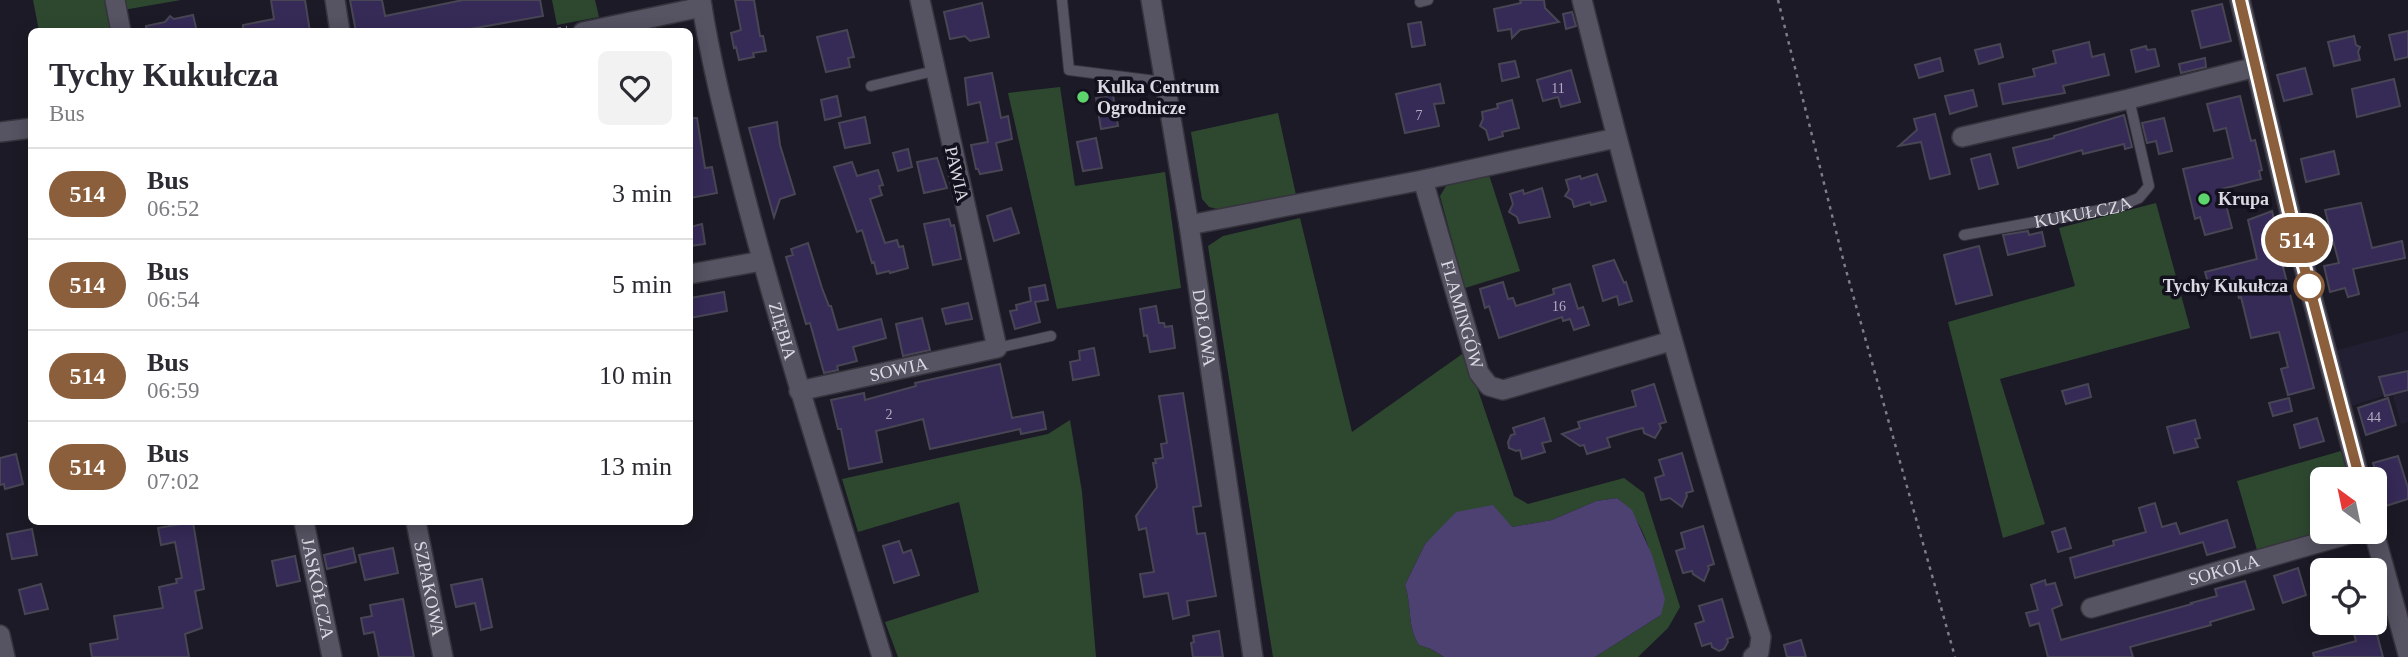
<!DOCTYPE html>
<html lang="en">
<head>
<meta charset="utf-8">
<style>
	:root { --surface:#fff; --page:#f2f2f3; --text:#2b2b33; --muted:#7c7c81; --line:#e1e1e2 }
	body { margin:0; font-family:Georgia,serif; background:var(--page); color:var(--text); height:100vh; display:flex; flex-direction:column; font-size:26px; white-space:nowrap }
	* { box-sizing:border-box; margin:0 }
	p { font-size:23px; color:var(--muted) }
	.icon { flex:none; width:38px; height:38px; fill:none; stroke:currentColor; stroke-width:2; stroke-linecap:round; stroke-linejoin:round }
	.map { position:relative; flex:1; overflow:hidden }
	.side { position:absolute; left:28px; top:28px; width:665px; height:497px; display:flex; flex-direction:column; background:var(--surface); border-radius:10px; box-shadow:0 4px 18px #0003 }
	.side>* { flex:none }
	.badge { padding:0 14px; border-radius:23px; font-size:24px; line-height:46px }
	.needle { width:46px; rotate:327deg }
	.buttons { position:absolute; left:2310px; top:467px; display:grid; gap:14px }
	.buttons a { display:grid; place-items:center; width:77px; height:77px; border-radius:10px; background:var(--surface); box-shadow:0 4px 18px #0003; font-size:35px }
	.map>.badge { position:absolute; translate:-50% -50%; box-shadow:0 0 0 4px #fff }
	.round { display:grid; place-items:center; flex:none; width:74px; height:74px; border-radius:10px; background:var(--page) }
	.overview { display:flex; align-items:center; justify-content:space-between; height:119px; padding:0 21px }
	h1 { font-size:33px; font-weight:600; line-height:52px }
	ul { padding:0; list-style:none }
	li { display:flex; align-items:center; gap:21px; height:91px; padding:0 21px; border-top:2px solid var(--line) }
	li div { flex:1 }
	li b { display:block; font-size:26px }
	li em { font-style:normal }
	li .badge { min-width:77px; font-weight:700; text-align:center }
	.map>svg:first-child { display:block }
</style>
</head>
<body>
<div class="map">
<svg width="2408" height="657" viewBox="0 0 2408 657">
	<rect width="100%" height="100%" fill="#1c1a26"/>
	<path fill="#231f32" d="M2408 331V422L2401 424 2392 393 2351 406 2337 350Z"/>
	<g fill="#2e4830">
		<path d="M33 0H108L113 31H39Z"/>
		<path d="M121 0H181L123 10Z"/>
		<path d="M552 0H595L599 17 557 25Z"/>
		<path d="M1060 87 1075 186 1165 172 1181 288 1057 309 1008 93Z"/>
		<path d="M1278 113 1296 195 1222 210 1209 207 1202 199 1191 132Z"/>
		<path d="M1489 175 1520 271 1465 288 1440 196 1446 186Z"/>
		<path d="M2156 203 2190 328 2000 379 2045 524 2003 538 1948 322 2075 286 2059 228Z"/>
		<path d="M1300 218 1352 432 1465 352 1514 496 1528 504 1624 478 1644 493 1680 607 1668 628 1638 657H1595L1661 615C1655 573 1652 527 1617 498L1596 501 1552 520 1512 527 1442 529 1425 544 1405 585C1412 606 1407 627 1419 645L1431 649 1444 657H1273L1208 246 1223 236Z"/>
		<path d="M1070 420 1082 492 1096 657H898L885 622 979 592 959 502 858 532 842 479 1048 434Z"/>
		<path d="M2341 451 2349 479 2322 480V532L2257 550 2237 481Z"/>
	</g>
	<path fill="#4c4170" d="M1617 498 1632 510 1652 555 1665 599 1661 615 1595 657H1444L1431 649 1419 645C1407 627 1412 606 1405 585L1425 544 1456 512 1493 505 1512 527 1552 520 1596 501Z"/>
	<g fill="#362a57" stroke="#484654" stroke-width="2">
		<path d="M271 0H305L310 32H243V25L274 19Z"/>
		<path d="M350 0H382L385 16 463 0H540L543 16 453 32H356Z"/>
		<path d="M735 0H754L760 36H763L766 51 753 53 754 57 739 60 736 47 734 48 731 33 741 30Z"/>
		<path d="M1520 0H1544L1545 8 1559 22 1520 30 1512 38 1511 29 1498 31 1494 9 1521 3Z"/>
		<path d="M982 3 989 37 970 41 965 36 950 39 944 12Z"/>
		<path d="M2222 4 2231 41 2201 48 2192 11Z"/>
		<path d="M1572 12 1576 26 1566 29 1563 14Z"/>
		<path d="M193 15 197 32H146V26L165 22 170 16 174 19Z"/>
		<path d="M1421 22 1425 45 1412 47 1408 24Z"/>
		<path d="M847 30 854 57 848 58 850 67 826 72 817 37Z"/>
		<path d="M2408 31V57L2395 60 2389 35Z"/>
		<path d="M2354 36 2356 45 2360 47 2358 52 2360 60 2334 66 2328 42Z"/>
		<path d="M2089 42 2092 57 2104 54 2109 75 2063 86 2065 93 2003 104 1999 84 2035 76 2033 69 2056 63 2053 51Z"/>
		<path d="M2000 44 2003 57 1979 64 1975 50Z"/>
		<path d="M2146 46 2147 50 2155 49 2159 66 2136 72 2131 50Z"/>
		<path d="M1940 58 1943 71 1919 78 1915 65Z"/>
		<path d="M2205 58 2206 67 2181 73 2179 64Z"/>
		<path d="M1515 61 1519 77 1502 81 1499 64Z"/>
		<path d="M2305 68 2312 94 2284 101 2277 75Z"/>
		<path d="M1571 70 1580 102 1561 107 1558 97 1543 101 1537 80Z"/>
		<path d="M992 73 1001 118 1008 116 1012 139 996 143 1002 170 980 174 978 169H976L971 145 988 142 980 102 968 105 965 78Z"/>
		<path d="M2394 79 2400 106 2357 117 2352 89Z"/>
		<path d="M1440 84 1444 103 1434 104 1439 126 1405 133 1396 94Z"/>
		<path d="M1973 90 1977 106 1950 114 1945 96Z"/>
		<path d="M1113 95 1118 126 1101 129 1096 98Z"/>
		<path d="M837 96 841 116 825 120 821 100Z"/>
		<path d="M2240 96 2251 141 2255 140 2262 170 2259 171 2261 179 2222 189 2232 228 2205 235 2200 217 2195 219 2183 169 2233 158 2226 128 2214 131 2207 104Z"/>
		<path d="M1512 100 1519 128 1502 132 1503 136 1489 140 1486 130 1480 126 1483 119 1482 112 1498 108 1497 104Z"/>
		<path d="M1935 114 1950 174 1930 179 1921 142 1899 146 1917 130 1914 119Z"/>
		<path d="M2124 115 2132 147 2125 149 2124 144 2083 154 2082 150 2018 168 2013 148 2054 138V136Z"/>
		<path d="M865 117 870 143 845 148 839 123Z"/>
		<path d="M690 118H697L705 168 712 167 717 193 690 198Z"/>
		<path d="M2164 118 2172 151 2159 154 2156 141 2147 143 2142 123Z"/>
		<path d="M777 122 780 145 795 194 780 199 774 217 749 128Z"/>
		<path d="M1096 138 1102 168 1083 171 1077 142Z"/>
		<path d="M908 149 912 167 898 171 893 153Z"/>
		<path d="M2334 151 2339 174 2306 182 2301 159Z"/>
		<path d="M1990 154 1998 184 1979 189 1971 159Z"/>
		<path d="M937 158 947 188 924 193 917 162Z"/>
		<path d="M852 162 857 176 878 170 883 185 879 186 882 195 870 199 885 243 897 240 899 247 903 246 908 268 890 273 889 271 877 274 874 262 872 263 862 230 857 232 834 167Z"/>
		<path d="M1597 174 1606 201 1591 205 1590 202 1574 207 1572 200 1565 196 1569 190 1566 180 1580 176 1581 179Z"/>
		<path d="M1542 188 1550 217 1519 223 1517 217 1509 212 1513 204 1510 194 1523 190 1524 194Z"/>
		<path d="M2361 203 2372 248 2402 241 2405 258 2353 269 2359 294 2348 297 2345 288 2330 292 2324 266 2339 263 2325 210Z"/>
		<path d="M1011 208 1019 233 994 241 987 216Z"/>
		<path d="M2272 211 2283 258 2281 259 2314 388 2288 395 2281 369 2288 367 2279 332 2251 338 2241 297 2239 298 2234 280 2209 286 2205 272 2257 259 2248 220Z"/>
		<path d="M949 219 951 226 954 225 961 259 933 265 924 224Z"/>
		<path d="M702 224 705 244 690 246V227Z"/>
		<path d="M2028 231 2029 235 2042 232 2045 246 2008 255 2003 235Z"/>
		<path d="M808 243 822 288 829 306H831L838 330 881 319 886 338 853 347 857 361 837 366 838 370 824 373 810 323 806 324 786 257 793 255 791 249Z"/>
		<path d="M1979 246 1992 295 1956 304 1944 255Z"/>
		<path d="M1614 260 1624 283 1626 282 1632 301 1619 305 1617 296 1603 301 1593 266Z"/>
		<path d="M1503 282 1508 299 1513 298 1516 306 1554 294 1553 289 1570 284 1578 309 1583 307 1589 325 1574 330 1570 319 1563 321 1562 317 1499 338 1489 306 1485 308 1480 289Z"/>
		<path d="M1045 285 1048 300 1035 302 1040 322 1015 329 1010 311 1017 310 1016 305 1031 301 1029 288Z"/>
		<path d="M724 292 727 311 690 318V298Z"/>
		<path d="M968 303 972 319 946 324 942 309Z"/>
		<path d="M1156 306 1159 323H1164L1165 327 1172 326 1175 348 1150 352 1147 335 1144 336 1140 309Z"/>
		<path d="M922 318 930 350 903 356 896 324Z"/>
		<path d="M1094 348 1099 375 1073 380 1070 362 1080 360 1079 351Z"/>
		<path d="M1000 364 1012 418 1043 412 1046 429 1021 434 1020 429 930 449 923 419 876 431 882 462 849 469 841 429H838L831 400 864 393 865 400 916 386 915 383Z"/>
		<path d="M2408 371V390L2385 396 2379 377Z"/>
		<path d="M1654 384 1666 422 1659 424 1661 428 1655 438 1644 433 1643 428 1634 430 1607 438 1610 447 1587 454 1584 445 1580 446 1562 434 1580 428 1578 422 1636 406 1632 391Z"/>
		<path d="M2088 384 2091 397 2066 404 2062 391Z"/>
		<path d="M1183 393 1201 506 1193 507 1197 534 1205 533 1216 596 1187 601 1189 615 1173 619 1168 593 1144 597 1140 574 1154 572 1146 528 1139 530 1136 516 1157 487 1153 463H1156L1155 459 1163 458 1161 444 1167 443 1159 396Z"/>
		<path d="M2289 398 2292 411 2273 416 2269 403Z"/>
		<path d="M2388 398 2396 425 2366 435 2358 408Z"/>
		<path d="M1544 418 1551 441 1542 443 1545 452 1522 459 1520 450 1516 451 1509 448 1508 442 1511 435 1515 434 1513 428Z"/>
		<path d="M2317 418 2324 441 2300 448 2294 425Z"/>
		<path d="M2195 420 2200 438 2195 439 2198 447 2174 453 2167 427Z"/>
		<path d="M1682 453 1693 491 1686 493 1687 496 1682 507 1670 498 1661 500 1655 478 1664 475 1659 460Z"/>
		<path d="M16 454 23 484 5 489 4 484 0 485V458Z"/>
		<path d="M2398 456 2408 488V499L2386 506 2373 463Z"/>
		<path d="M2155 503 2162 527 2176 523 2180 534 2227 520 2235 547 2207 555 2203 542 2075 578 2070 558 2114 545 2113 541 2146 532 2139 508Z"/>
		<path d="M193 522 204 589 195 591 202 628 185 634 189 657H92L90 644 118 639 114 616 163 608 159 587 177 583 176 579 182 578 175 542 161 545 158 528Z"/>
		<path d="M1703 526 1714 564 1708 566 1709 569 1704 581 1693 574 1692 571 1683 573 1676 551 1685 548 1681 533Z"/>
		<path d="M2065 528 2071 548 2058 552 2052 532Z"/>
		<path d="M32 529 37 555 12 559 7 534Z"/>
		<path d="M899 541 903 553 911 550 919 575 894 583 883 546Z"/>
		<path d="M353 548 356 562 327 569 324 555Z"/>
		<path d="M393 548 398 573 365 580 359 555Z"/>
		<path d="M295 556 300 581 277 586 272 561Z"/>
		<path d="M2298 568 2306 595 2283 603 2274 576Z"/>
		<path d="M482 579 492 627 481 630 475 603 456 607 451 585Z"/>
		<path d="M2045 580 2046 585 2055 583 2062 605 2052 609 2061 640 2192 604 2191 603 2217 596 2215 589 2245 581 2254 609 2210 622 2211 625 2130 647 2133 657H2048L2039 623 2030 626 2026 613 2038 610 2031 585Z"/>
		<path d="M41 584 48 609 25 614 19 590Z"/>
		<path d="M403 599 414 657H379L374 632 364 634 361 618 372 616 370 605Z"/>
		<path d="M1722 599 1733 637 1727 639 1728 642 1724 649 1719 651 1712 647 1711 643 1702 646 1695 624 1704 621 1699 606Z"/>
		<path d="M2351 623H2374L2383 657H2314L2313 653 2356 641Z"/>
		<path d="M1219 631 1223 657H1193L1191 643 1194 642 1193 636Z"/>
		<path d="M1801 640 1806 657H1787L1784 645Z"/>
	</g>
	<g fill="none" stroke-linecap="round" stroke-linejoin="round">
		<defs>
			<g id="service">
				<path d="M1062 0 1069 70 1164 82"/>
				<path d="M1420 2 1428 0"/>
				<path d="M871 86 934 71"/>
				<path id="s1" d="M1964 235 2117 207 2139 198 2149 186 2129 99"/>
				<path d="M997 348 1051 336"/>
			</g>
			<g id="minor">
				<path d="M115 0 121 32"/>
				<path d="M335 0 340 32"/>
				<path id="s2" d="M701 0C711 65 728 129 744 192 785 349 835 502 882 657"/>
				<path id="s3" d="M1151 0 1189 225 1253 657"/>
				<path d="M1582 0C1635 214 1695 426 1761 637L1759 652 1753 657"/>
				<path d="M2240 0 2290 213 2360 480"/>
				<path d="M583 32 702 7"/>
				<path d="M0 132 32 128"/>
				<path d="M1962 137 2129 99 2256 67"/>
				<path id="s4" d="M1423 180 1479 373 1489 386 1503 390 1671 341"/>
				<path d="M1189 225 1423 180 1616 138"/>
				<path d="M690 274 762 261"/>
				<path id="s5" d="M799 391 997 348 920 0"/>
				<path id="s6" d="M304 522 332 657"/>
				<path id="s7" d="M416 522 443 657"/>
				<path d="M2374 532 2408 654"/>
				<path id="s8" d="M2091 608 2356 532"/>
				<path d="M0 635 5 657"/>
			</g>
		</defs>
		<use href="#service" stroke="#36343d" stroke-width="12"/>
		<use href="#minor" stroke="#36343d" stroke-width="22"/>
		<g stroke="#7e7c86" stroke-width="2.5" stroke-dasharray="3.5 5" stroke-linecap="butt">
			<path d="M1778 0 1844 263 1955 657"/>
			<path d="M541 32 567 27"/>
			<path d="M2375 502 2379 516"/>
		</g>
		<use href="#service" stroke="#565362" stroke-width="10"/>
		<use href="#minor" stroke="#565362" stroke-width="19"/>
	</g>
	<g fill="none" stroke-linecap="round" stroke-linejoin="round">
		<defs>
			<path id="line" d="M2240 0 2290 213 2360 480"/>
		</defs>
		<use href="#line" stroke="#fff" stroke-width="16"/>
		<use href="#line" stroke="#8b5e3c" stroke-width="10"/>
	</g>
	<g fill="#5ed56c" stroke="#13111d" stroke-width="2.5">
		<circle cx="1083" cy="97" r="7"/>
		<circle cx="2204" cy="199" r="7"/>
	</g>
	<circle fill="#fff" stroke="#8b5e3c" stroke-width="3.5" cx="2309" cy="286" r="14"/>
	<g text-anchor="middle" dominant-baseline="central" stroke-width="7" stroke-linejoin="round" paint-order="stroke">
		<g font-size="14" fill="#b2aebf">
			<text x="1558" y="88">11</text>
			<text x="1419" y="115">7</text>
			<text x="1559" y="306">16</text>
			<text x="889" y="414">2</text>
			<text x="2374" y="417">44</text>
		</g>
		<g font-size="18" font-weight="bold" fill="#dbdae2" stroke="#13111d" text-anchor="start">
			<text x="1097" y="87">Kulka Centrum<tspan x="1097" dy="21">Ogrodnicze</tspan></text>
			<text x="2218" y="199">Krupa</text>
		</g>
		<g font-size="18" fill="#dbdae2" stroke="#13111d">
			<text transform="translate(957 174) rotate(77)">PAWIA</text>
			<text stroke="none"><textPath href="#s1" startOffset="121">KUKUŁCZA</textPath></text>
			<text stroke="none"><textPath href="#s4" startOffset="140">FLAMINGÓW</textPath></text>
			<text stroke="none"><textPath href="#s3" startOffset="332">DOŁOWA</textPath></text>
			<text stroke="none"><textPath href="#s2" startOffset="341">ZIĘBIA</textPath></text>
			<text stroke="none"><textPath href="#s5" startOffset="102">SOWIA</textPath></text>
			<text stroke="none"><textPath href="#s8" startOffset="138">SOKOLA</textPath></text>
			<text stroke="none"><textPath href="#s6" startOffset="68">JASKÓŁCZA</textPath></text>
			<text stroke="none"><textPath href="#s7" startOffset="68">SZPAKOWA</textPath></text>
		</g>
		<g font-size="18" font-weight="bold" fill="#dbdae2" stroke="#13111d" text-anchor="end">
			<text x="2288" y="286">Tychy Kukułcza</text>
		</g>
	</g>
</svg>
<div class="buttons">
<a><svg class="needle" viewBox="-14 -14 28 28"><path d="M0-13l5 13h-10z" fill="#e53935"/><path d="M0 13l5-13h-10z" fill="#7c7c81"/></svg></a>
<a><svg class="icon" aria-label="locate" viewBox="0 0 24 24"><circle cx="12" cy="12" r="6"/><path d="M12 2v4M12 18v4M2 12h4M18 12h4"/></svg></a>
</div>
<b class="badge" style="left:2297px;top:240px;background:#8b5e3c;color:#fff">514</b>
<section class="side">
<div class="overview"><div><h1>Tychy Kukułcza</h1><p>Bus</p></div><a class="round"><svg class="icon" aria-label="heart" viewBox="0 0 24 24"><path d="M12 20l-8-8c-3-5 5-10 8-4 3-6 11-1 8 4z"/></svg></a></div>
<ul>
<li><span class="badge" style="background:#8b5e3c;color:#fff">514</span><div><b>Bus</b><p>06:52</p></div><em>3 min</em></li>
<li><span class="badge" style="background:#8b5e3c;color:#fff">514</span><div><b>Bus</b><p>06:54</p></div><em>5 min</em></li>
<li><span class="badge" style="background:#8b5e3c;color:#fff">514</span><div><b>Bus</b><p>06:59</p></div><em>10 min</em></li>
<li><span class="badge" style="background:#8b5e3c;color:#fff">514</span><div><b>Bus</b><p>07:02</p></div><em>13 min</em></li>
</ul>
</section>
</div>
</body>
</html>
